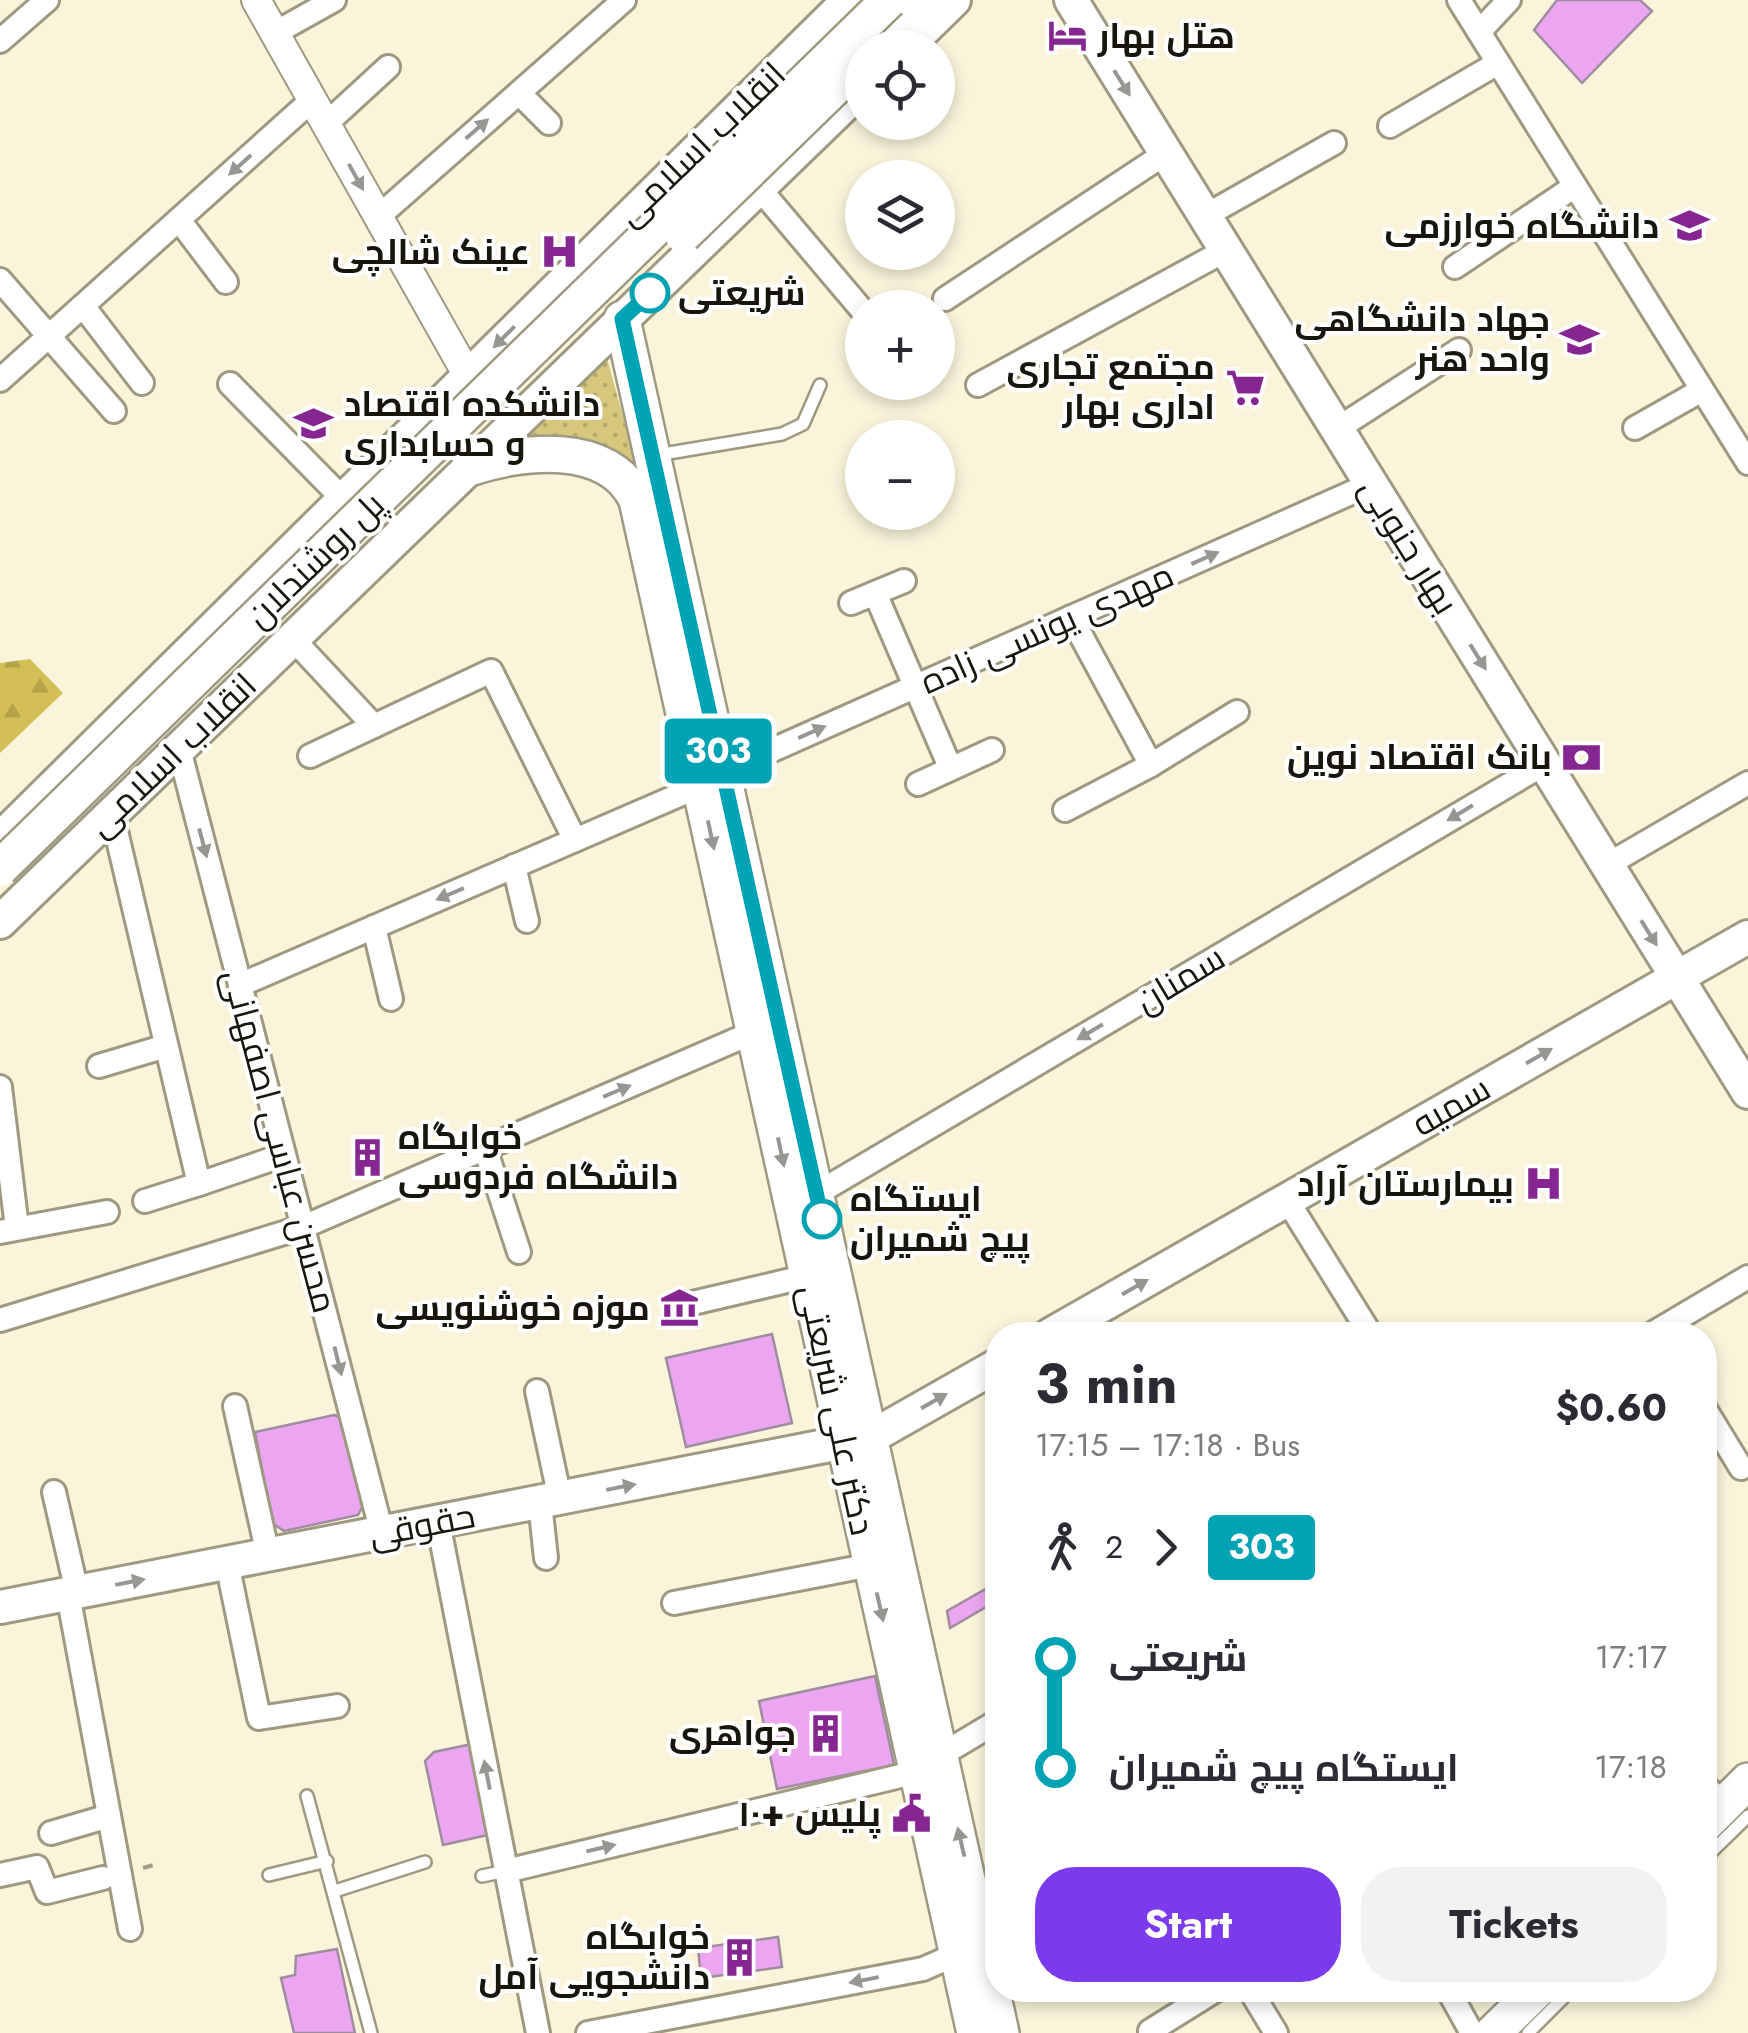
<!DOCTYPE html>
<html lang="en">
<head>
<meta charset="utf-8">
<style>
	:root { --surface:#fff; --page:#f2f2f3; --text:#2b2b33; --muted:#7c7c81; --accent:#7c3aed }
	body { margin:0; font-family:Jost,Cairo,sans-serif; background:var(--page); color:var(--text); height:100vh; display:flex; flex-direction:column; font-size:38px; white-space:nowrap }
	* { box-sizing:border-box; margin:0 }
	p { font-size:32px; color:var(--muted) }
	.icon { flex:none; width:55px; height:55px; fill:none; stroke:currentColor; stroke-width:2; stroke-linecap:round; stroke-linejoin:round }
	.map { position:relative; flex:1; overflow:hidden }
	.side { position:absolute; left:985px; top:1322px; width:732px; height:680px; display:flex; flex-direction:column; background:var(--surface); border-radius:40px; box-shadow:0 5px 15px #0003 }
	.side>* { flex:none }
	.badge { padding:0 20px; border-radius:8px; font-size:35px; line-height:65px }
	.controls { position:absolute; left:845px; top:30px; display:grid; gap:20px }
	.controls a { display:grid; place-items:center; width:110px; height:110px; border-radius:50%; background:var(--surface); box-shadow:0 5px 15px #0003; font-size:50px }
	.map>.badge { position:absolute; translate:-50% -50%; box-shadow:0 0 0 5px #fff }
	.legs { display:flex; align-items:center; gap:15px; height:110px; padding:0 50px; font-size:32px }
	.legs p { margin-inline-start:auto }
	.headline { display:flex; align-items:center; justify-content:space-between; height:170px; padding:0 50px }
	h1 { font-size:55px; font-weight:700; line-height:75px }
	.button { display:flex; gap:20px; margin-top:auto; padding:20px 50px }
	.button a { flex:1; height:115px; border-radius:40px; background:var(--accent); color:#fff; font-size:40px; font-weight:700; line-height:115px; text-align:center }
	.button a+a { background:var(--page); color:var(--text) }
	ul { padding:0 50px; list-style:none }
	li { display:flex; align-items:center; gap:35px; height:110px; font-size:38px }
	li i { display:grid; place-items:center; width:15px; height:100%; margin:0 12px; background:currentColor }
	li i::after { content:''; width:25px; height:25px; margin:-12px; border:8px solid; border-radius:50%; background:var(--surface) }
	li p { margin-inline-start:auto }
	li:first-child i { background:linear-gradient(#0000 50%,currentColor 0) }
	li:last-child i { background:linear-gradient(currentColor 50%,#0000 0) }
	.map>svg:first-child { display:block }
</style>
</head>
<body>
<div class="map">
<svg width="1748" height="2033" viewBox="0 0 1748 2033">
	<defs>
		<pattern id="grass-dots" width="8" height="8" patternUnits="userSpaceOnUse" patternTransform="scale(2.5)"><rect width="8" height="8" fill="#d6c77d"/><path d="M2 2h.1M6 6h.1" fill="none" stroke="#b7aa6b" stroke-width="1.8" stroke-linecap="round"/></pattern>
		<pattern id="forest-firs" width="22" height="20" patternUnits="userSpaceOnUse" patternTransform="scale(2.5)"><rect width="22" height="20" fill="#d4bf56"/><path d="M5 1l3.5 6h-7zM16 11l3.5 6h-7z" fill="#b5a34a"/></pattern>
	</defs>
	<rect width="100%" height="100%" fill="#f9f4da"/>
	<path fill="url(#grass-dots)" d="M605 351 641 482 506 446Z"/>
	<path fill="url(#forest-firs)" d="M30 659 63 693 0 753V663Z"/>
	<g fill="#eca6f1" stroke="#9e8c9f" stroke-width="2.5">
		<path d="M1557 0H1640L1652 11 1582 83 1534 30Z"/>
		<path d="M372 1142 380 1165 364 1172 356 1149Z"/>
		<path d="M772 1334 792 1423 686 1447 666 1358Z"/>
		<path d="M334 1415 343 1418 364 1504 358 1515 284 1531 272 1523 255 1432Z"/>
		<path d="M998 1582V1600L950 1628 947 1611Z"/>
		<path d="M875 1676 894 1765 777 1789 759 1701Z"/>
		<path d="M472 1744 492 1834 443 1845 425 1761 434 1752Z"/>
		<path d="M778 1937 782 1967 701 1978 698 1948Z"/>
		<path d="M337 1949 355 2033H294L281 1978 295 1975 296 1956Z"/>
	</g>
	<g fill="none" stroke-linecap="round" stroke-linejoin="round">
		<defs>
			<g id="service">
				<path d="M657 455 782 434 803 424 820 385"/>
				<path d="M307 1796 371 2033"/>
				<path d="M1705 1858 1748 1816"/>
				<path d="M269 1875 327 1861"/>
				<path d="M482 1876 506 1871"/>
				<path d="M335 1891 425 1862"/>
				<path d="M1528 2033 1571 1990"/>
			</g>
			<g id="minor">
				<path d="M1459 0 1748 463"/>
				<path d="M1479 32 1509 0"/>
				<path d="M275 33 334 0"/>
				<path d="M0 41 47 0"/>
				<path d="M519 93 549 123"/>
				<path d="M326 124 388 67"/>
				<path d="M1390 126 1498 63"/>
				<path d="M759 188 862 310"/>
				<path d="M1205 216 1334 143"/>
				<path d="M378 217 624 0"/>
				<path d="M179 220 226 282"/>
				<path d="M1455 267 1575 186"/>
				<path d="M0 280 114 411"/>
				<path d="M945 299 1166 153"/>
				<path d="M83 306 142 383"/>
				<path d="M0 380 312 100"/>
				<path d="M230 384 342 498"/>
				<path d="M978 385 1226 250"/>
				<path d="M1635 428 1702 390"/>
				<path d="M1337 429 1459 350"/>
				<path d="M875 593 950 767"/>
				<path d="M851 603 904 581"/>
				<path d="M1071 617 1151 765"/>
				<path d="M293 639 374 726"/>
				<path d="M179 749 382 1533"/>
				<path d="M310 756 491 671 575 840"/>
				<path d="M723 772 1371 484"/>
				<path d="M918 784 992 750"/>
				<path d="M1065 810 1151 765 1237 712"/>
				<path d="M112 814 199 1184 284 1155"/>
				<path d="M1607 865 1748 783"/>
				<path d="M514 866 527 921"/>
				<path d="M374 927 391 999"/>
				<path d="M240 985 700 786"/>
				<path d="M99 1066 166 1046"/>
				<path d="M0 1087 17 1228"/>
				<path d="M485 1148 519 1252"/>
				<path d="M816 1194 1544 764"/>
				<path d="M1287 1200 1371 1335"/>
				<path d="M145 1201 199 1184"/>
				<path d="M0 1232 107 1212"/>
				<path d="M684 1305 808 1276"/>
				<path d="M0 1320 303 1227 754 1032"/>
				<path d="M1650 1335 1748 1277"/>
				<path d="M537 1391 560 1499"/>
				<path d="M235 1406 268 1555"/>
				<path d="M1705 1409 1741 1468"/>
				<path d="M54 1492 77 1592"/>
				<path d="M540 1503 546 1558"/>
				<path d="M438 1522 538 2033"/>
				<path d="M227 1563 259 1718 337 1706"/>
				<path d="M68 1594 130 1929"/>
				<path d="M674 1603 871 1565"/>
				<path d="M941 1755 998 1721"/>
				<path d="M1705 1786 1725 1805"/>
				<path d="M51 1833 109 1816"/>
				<path d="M506 1871 917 1772"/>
				<path d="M0 1875 37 1867 47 1892 103 1878"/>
				<path d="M1250 1990 1276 2033"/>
				<path d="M1448 1990 1472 2033"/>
				<path d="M1150 2031 1216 1990"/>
				<path d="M588 2033 923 1969 957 1954"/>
			</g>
			<path id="tertiary" d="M256 0 467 374"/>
			<g id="secondary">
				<path d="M1071 0 1748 1092"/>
				<path d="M905 48 954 0"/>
				<path d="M0 839 849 0"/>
				<path d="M0 922 862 88"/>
				<path d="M1050 1335 1748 937"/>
				<path d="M0 1607 871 1437 998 1365"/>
			</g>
			<g id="primary">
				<path d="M876 48 925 0"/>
				<path d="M622 319 1001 2033"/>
				<path d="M469 468C519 451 609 439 637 500L975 2033"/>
				<path d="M1705 1824 1748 1781"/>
				<path d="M1493 2033 1537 1990"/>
			</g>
		</defs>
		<use href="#service" stroke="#9e9981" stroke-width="16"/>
		<use href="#minor" stroke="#9e9981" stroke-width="28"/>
		<use href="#tertiary" stroke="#9e9981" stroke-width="32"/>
		<use href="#secondary" stroke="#9e9981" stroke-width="38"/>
		<use href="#primary" stroke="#9e9981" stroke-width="40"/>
		<path stroke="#a09d89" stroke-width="4" stroke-dasharray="10 5" stroke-linecap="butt" d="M143 1868 157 1864"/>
		<use href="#service" stroke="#fff" stroke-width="11"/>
		<use href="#minor" stroke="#fff" stroke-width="22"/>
		<use href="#tertiary" stroke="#fff" stroke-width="28"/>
		<use href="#secondary" stroke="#fff" stroke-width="32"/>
		<use href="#primary" stroke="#fff" stroke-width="35"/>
		<defs>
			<g id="primary-bridge">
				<path d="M683 235 862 61"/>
				<path d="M0 868 889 0"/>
			</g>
		</defs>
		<use href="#primary-bridge" stroke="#9e9981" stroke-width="40" stroke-linecap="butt"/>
		<use href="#primary-bridge" stroke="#fff" stroke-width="35"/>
	</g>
	<defs><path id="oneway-solid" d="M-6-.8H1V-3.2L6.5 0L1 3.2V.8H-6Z" transform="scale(2.5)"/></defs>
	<g fill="#979692">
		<use href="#oneway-solid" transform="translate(1122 83) rotate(58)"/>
		<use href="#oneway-solid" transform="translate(477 129) rotate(-41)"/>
		<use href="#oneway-solid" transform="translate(240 165) rotate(138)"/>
		<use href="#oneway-solid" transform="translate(356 177) rotate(61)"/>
		<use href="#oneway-solid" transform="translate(504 337) rotate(135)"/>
		<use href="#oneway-solid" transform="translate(1205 558) rotate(-24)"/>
		<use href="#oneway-solid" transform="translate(1478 657) rotate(58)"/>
		<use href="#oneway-solid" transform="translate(812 732) rotate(-24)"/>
		<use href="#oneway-solid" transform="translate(1460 813) rotate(149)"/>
		<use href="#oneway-solid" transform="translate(711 835) rotate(78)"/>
		<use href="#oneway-solid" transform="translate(203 843) rotate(75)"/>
		<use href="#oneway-solid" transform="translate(450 894) rotate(157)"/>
		<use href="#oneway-solid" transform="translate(1649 933) rotate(58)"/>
		<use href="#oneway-solid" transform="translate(1090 1032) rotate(149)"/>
		<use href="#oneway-solid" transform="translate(1539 1056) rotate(-30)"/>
		<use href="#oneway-solid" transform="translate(617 1091) rotate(-23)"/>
		<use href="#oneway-solid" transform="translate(781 1152) rotate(78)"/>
		<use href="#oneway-solid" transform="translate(1135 1287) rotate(-30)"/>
		<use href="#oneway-solid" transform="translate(338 1361) rotate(76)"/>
		<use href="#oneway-solid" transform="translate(934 1401) rotate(-30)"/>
		<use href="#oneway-solid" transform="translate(621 1487) rotate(-11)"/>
		<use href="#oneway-solid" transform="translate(130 1582) rotate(-11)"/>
		<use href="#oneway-solid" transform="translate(880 1607) rotate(77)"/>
		<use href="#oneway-solid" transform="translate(487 1775) rotate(-101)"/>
		<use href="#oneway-solid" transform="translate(961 1842) rotate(-103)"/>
		<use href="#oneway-solid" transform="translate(601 1848) rotate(-13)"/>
		<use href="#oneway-solid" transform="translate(864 1980) rotate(169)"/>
	</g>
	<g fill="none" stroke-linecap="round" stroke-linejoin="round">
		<defs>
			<path id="line-1" d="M650 293 622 319 822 1219"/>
		</defs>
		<use href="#line-1" stroke="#fff" stroke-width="22"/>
		<use href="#line-1" stroke="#00a3b4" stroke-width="15"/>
	</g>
	<defs>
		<symbol id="hotel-bare" viewBox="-9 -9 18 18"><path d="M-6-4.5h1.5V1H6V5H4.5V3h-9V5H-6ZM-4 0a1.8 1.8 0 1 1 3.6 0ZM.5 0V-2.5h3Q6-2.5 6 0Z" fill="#862690" stroke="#fff" stroke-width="2.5" paint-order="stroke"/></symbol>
		<symbol id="university-bare" viewBox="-9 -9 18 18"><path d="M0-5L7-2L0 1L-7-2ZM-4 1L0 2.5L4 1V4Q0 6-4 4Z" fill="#862690" stroke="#fff" stroke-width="2.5" paint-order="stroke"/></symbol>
		<symbol id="hospital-bare" viewBox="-9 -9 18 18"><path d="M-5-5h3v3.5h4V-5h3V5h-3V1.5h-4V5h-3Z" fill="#862690" stroke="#fff" stroke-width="2.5" paint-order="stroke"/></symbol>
		<symbol id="supermarket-bare" viewBox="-9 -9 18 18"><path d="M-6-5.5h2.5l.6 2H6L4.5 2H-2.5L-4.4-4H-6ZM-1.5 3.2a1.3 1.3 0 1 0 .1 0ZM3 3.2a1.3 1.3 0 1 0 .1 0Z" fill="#862690" stroke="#fff" stroke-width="2.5" paint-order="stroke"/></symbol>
		<symbol id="bank-bare" viewBox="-9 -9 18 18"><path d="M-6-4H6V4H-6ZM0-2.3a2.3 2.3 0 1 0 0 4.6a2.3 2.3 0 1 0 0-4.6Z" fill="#862690" stroke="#fff" stroke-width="2.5" paint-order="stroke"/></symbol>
		<symbol id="building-bare" viewBox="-9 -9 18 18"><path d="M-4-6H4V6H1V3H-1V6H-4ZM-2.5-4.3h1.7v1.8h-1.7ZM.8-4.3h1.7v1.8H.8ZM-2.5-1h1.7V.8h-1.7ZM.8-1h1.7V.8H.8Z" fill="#862690" stroke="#fff" stroke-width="2.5" paint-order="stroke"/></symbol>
		<symbol id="museum-bare" viewBox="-9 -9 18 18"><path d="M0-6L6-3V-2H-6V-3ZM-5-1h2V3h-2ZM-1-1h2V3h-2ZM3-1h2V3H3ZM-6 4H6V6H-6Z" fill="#862690" stroke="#fff" stroke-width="2.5" paint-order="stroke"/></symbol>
		<symbol id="civic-bare" viewBox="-9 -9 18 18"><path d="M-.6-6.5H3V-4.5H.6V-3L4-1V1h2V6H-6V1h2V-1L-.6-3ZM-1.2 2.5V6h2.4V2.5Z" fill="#862690" stroke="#fff" stroke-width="2.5" paint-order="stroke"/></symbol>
	</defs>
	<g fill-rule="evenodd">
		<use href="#hotel-bare" x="1040" y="8" width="55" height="55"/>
		<use href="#university-bare" x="1662" y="198" width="55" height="55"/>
		<use href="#hospital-bare" x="532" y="224" width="55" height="55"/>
		<use href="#university-bare" x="1552" y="312" width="55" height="55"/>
		<use href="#supermarket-bare" x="1218" y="360" width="55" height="55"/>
		<use href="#university-bare" x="286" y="396" width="55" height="55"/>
		<use href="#bank-bare" x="1554" y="730" width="55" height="55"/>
		<use href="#building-bare" x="340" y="1130" width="55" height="55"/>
		<use href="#hospital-bare" x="1516" y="1156" width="55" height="55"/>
		<use href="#museum-bare" x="652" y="1280" width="55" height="55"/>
		<use href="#building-bare" x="798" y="1706" width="55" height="55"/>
		<use href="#civic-bare" x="884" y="1786" width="55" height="55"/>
		<use href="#building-bare" x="712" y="1930" width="55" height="55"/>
	</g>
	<g fill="#fff" stroke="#00a3b4" stroke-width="5">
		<circle cx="650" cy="293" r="18"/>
		<circle cx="822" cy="1219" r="18"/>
	</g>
	<g text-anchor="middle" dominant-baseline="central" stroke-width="8" stroke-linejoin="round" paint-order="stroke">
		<g font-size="35" font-weight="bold" fill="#17150c" stroke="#fff" text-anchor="end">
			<text x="1098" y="36" text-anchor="start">هتل بهار</text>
			<text x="1659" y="226">دانشگاه خوارزمی</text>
			<text x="530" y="252">عينک شالچی</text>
			<text x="1550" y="319">جهاد دانشگاهی<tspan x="1550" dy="40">واحد هنر</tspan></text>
			<text x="1215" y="367">مجتمع تجاری<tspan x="1215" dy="40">اداری بهار</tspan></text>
			<text x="344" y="404" text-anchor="start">دانشکده اقتصاد<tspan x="344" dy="40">و حسابداری</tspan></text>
			<text x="1552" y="757">بانک اقتصاد نوین</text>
			<text x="398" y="1137" text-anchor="start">خوابگاه<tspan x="398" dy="40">دانشگاه فردوسی</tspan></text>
			<text x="1514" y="1184">بیمارستان آراد</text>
			<text x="650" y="1308">موزه خوشنویسی</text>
			<text x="796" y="1733">جواهری</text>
			<text x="881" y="1814">پلیس +۱۰</text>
			<text x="710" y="1937">خوابگاه<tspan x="710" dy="40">دانشجویی آمل</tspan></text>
		</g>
		<g font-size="35" fill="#17150c" stroke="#fff">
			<text transform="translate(701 144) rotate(-44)">انقلاب اسلامی</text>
			<text transform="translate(1409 546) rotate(58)">بهار جنوبی</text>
			<text transform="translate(315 560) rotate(-44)">پل روشندلان</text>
			<text transform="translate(1047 628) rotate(-24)">مهدی یونسی زاده</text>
			<text transform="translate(172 755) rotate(-44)">انقلاب اسلامی</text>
			<text transform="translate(1180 979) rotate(-31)">سمنان</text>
			<text transform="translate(1451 1106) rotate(-30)">سمیه</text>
			<text transform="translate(280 1141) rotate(75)">محسن عباسی اصفهانی</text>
			<text transform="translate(837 1410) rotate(78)">دکتر علی شریعتی</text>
			<text transform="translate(422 1525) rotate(-11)">حقوقی</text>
		</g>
		<g font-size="35" font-weight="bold" fill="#17150c" stroke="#fff" text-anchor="start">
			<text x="678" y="293">شریعتی</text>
			<text x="850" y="1199">ایستگاه<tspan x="850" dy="40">پیچ شمیران</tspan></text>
		</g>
	</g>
</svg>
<div class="controls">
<a><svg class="icon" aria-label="locate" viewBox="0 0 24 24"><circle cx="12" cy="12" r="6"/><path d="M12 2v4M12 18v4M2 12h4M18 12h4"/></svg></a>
<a><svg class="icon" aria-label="layers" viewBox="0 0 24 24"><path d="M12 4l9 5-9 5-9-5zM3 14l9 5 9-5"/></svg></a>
<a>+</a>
<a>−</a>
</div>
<b class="badge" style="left:718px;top:751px;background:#00a3b4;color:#fff">303</b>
<section class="side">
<div class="headline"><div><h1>3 min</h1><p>17:15 – 17:18 · Bus</p></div><b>$0.60</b></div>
<div class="legs"><svg class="icon" aria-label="walk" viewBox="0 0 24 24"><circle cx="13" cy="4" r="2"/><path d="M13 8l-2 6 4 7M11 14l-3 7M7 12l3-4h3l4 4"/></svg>2<svg class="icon" aria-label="forward" viewBox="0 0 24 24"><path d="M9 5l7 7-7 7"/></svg><b class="badge" style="background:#00a3b4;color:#fff">303</b></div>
<ul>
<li><i style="color:#00a3b4"></i><b>شریعتی</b><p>17:17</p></li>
<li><i style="color:#00a3b4"></i><b>ایستگاه پیچ شمیران</b><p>17:18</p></li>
</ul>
<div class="button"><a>Start</a><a>Tickets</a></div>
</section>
</div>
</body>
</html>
